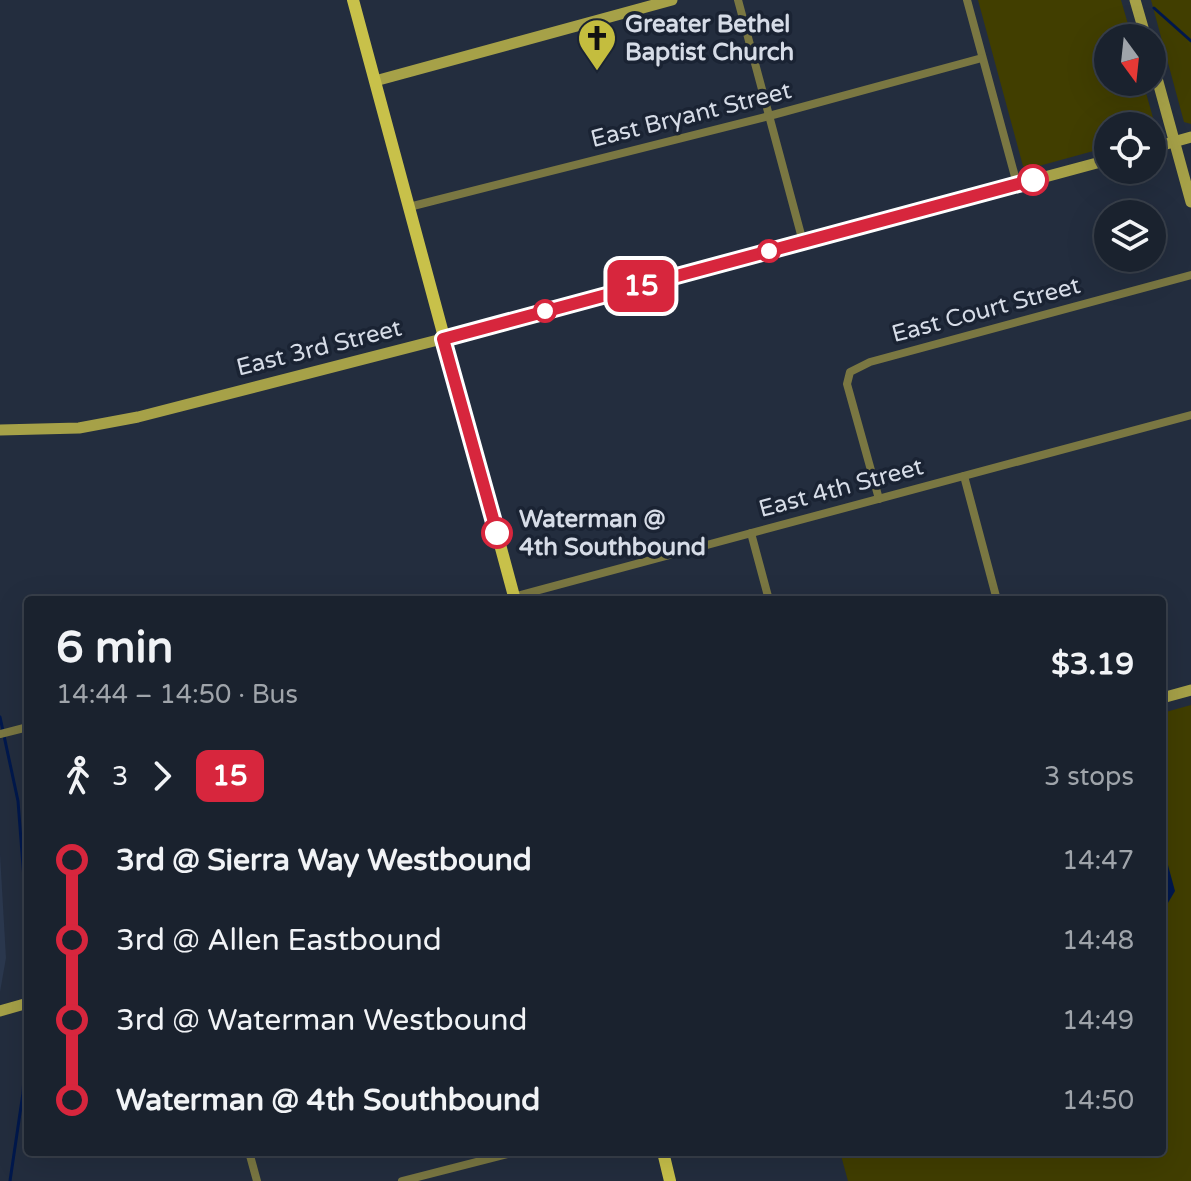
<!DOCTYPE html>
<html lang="en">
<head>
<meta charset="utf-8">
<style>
	:root { --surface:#1a222e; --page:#232a36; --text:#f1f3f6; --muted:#9fa4aa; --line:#383f4a }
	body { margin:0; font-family:"Varela Round",sans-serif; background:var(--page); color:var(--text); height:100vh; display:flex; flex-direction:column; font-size:30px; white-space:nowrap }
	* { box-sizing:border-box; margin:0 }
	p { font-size:26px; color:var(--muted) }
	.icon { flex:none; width:44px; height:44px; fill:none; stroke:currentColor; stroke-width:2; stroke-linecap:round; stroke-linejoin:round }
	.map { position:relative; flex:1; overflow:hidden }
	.details { position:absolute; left:24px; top:596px; width:1142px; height:560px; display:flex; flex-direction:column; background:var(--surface); border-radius:8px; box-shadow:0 8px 32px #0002,0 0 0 2px var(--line) }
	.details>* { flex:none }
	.badge { padding:0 16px; border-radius:12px; font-size:28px; line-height:52px }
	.needle { width:52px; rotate:165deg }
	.fabs { position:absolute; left:1094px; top:24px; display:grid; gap:16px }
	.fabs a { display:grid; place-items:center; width:72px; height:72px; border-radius:50%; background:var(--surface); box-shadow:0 8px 32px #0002,0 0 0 2px var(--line); font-size:40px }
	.map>.badge { position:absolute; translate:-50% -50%; box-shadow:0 0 0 4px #fff }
	.legs { display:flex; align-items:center; gap:12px; height:88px; padding:0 32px; font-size:26px }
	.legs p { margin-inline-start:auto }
	.headline { display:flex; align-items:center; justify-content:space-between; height:136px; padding:0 32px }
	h1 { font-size:44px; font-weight:700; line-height:60px }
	ul { padding:0 32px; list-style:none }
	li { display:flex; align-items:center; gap:28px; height:80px; font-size:30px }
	li i { display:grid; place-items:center; width:12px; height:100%; margin:0 10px; background:currentColor }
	li i::after { content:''; width:20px; height:20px; margin:-10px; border:6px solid; border-radius:50%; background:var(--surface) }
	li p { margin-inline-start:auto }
	li:first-child i { background:linear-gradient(#0000 50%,currentColor 0) }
	li:last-child i { background:linear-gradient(currentColor 50%,#0000 0) }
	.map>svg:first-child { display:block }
</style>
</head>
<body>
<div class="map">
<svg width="1191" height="1181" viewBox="0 0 1191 1181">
	<rect width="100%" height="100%" fill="#232d3e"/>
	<path fill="#2b384e" d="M0 854 6 958 0 992Z"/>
	<g fill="#413e00">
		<path d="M978 0H1121L1132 38H1108V82H1143L1155 125 1152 133V126H1108V147L1028 169 1023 166Z"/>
		<path d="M1151 0H1191V124L1184 122Z"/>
		<path d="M1191 705V1181H848L840 1152H1162V713Z"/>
	</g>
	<path fill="#00184d" d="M1162 843 1175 891 1165 908 1162 906Z"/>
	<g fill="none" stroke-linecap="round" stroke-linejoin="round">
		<g stroke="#00184d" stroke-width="3">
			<path d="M1154 8 1191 41"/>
			<path d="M0 717 18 801 28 931"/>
			<path d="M10 1181 23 1093 28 1012"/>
		</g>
		<g stroke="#7a7742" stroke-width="8">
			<path d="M738 0 803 242"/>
			<path d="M967 0 1017 184"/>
			<path d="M409 207 769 116 982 58"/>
			<path d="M964 476 997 600"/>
			<path d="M879 499 847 384 850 372 870 362 1191 275"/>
			<path d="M751 533 769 600"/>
			<path d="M502 600 1191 415"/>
			<path d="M0 734 28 727"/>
			<path d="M249 1152 257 1181"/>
			<path d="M402 1181 515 1152"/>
		</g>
		<g stroke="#a6a148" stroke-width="11">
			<path d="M1135 0 1146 38"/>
			<path d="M1152 60 1191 202"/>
			<path d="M375 81 672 0"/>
			<path d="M1152 148 1191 137"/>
			<path d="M0 430 79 428 138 417 469 332 1108 160"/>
			<path d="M1162 698 1191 690"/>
			<path d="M0 1011 28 1003"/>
		</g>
		<g stroke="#c8c14a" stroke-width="12">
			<path d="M353 0 515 600"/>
			<path d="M663 1152 670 1181"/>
		</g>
	</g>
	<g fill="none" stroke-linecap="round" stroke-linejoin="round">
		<defs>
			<path id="line-1" d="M497 533 443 339 1033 180"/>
		</defs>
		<use href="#line-1" stroke="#fff" stroke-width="18"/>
		<use href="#line-1" stroke="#d7263d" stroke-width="12"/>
	</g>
	<defs>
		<symbol id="church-pin" viewBox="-11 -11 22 30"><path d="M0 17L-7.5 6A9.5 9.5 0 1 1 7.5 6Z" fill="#c4bd3e" stroke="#1a2333"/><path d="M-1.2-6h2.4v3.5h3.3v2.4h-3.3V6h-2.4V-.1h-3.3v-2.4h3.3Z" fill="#111"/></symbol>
	</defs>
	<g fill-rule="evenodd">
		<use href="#church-pin" x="575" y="16" width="44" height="60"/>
	</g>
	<g fill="#fff" stroke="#d7263d" stroke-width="4">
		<circle cx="1033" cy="180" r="14"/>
		<circle cx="769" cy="251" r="10"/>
		<circle cx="545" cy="311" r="10"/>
		<circle cx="497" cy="533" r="14"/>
	</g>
	<g text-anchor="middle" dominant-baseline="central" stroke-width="7" stroke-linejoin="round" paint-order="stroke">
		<g font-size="24" font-weight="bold" fill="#d6dce7" stroke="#1a2333" text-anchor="start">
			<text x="625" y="24">Greater Bethel<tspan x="625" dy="28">Baptist Church</tspan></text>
		</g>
		<g font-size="24" fill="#d6dce7" stroke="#1a2333">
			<text transform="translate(691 115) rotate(-14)">East Bryant Street</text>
			<text transform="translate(986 310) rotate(-15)">East Court Street</text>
			<text transform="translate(319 348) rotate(-14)">East 3rd Street</text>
			<text transform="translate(841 488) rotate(-15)">East 4th Street</text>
		</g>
		<g font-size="24" font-weight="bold" fill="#d6dce7" stroke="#1a2333" text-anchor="start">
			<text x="519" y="519">Waterman @<tspan x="519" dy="28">4th Southbound</tspan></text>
		</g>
	</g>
</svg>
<div class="fabs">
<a><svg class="needle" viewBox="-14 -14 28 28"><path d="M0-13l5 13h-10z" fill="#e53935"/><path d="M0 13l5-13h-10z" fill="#9fa4aa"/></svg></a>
<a><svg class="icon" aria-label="locate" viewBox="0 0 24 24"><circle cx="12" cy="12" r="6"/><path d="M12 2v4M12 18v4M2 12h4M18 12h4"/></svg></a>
<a><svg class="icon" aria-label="layers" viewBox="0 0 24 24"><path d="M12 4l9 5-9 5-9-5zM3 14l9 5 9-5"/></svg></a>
</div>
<b class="badge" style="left:641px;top:286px;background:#d7263d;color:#fff">15</b>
<section class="details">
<div class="headline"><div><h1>6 min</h1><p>14:44 – 14:50 · Bus</p></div><b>$3.19</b></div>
<div class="legs"><svg class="icon" aria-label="walk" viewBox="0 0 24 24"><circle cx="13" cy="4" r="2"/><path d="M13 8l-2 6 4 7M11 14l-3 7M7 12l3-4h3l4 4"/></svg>3<svg class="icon" aria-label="forward" viewBox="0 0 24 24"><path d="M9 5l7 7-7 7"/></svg><b class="badge" style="background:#d7263d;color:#fff">15</b><p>3 stops</p></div>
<ul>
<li><i style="color:#d7263d"></i><b>3rd @ Sierra Way Westbound</b><p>14:47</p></li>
<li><i style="color:#d7263d"></i><span>3rd @ Allen Eastbound</span><p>14:48</p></li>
<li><i style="color:#d7263d"></i><span>3rd @ Waterman Westbound</span><p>14:49</p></li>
<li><i style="color:#d7263d"></i><b>Waterman @ 4th Southbound</b><p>14:50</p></li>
</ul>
</section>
</div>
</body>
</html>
